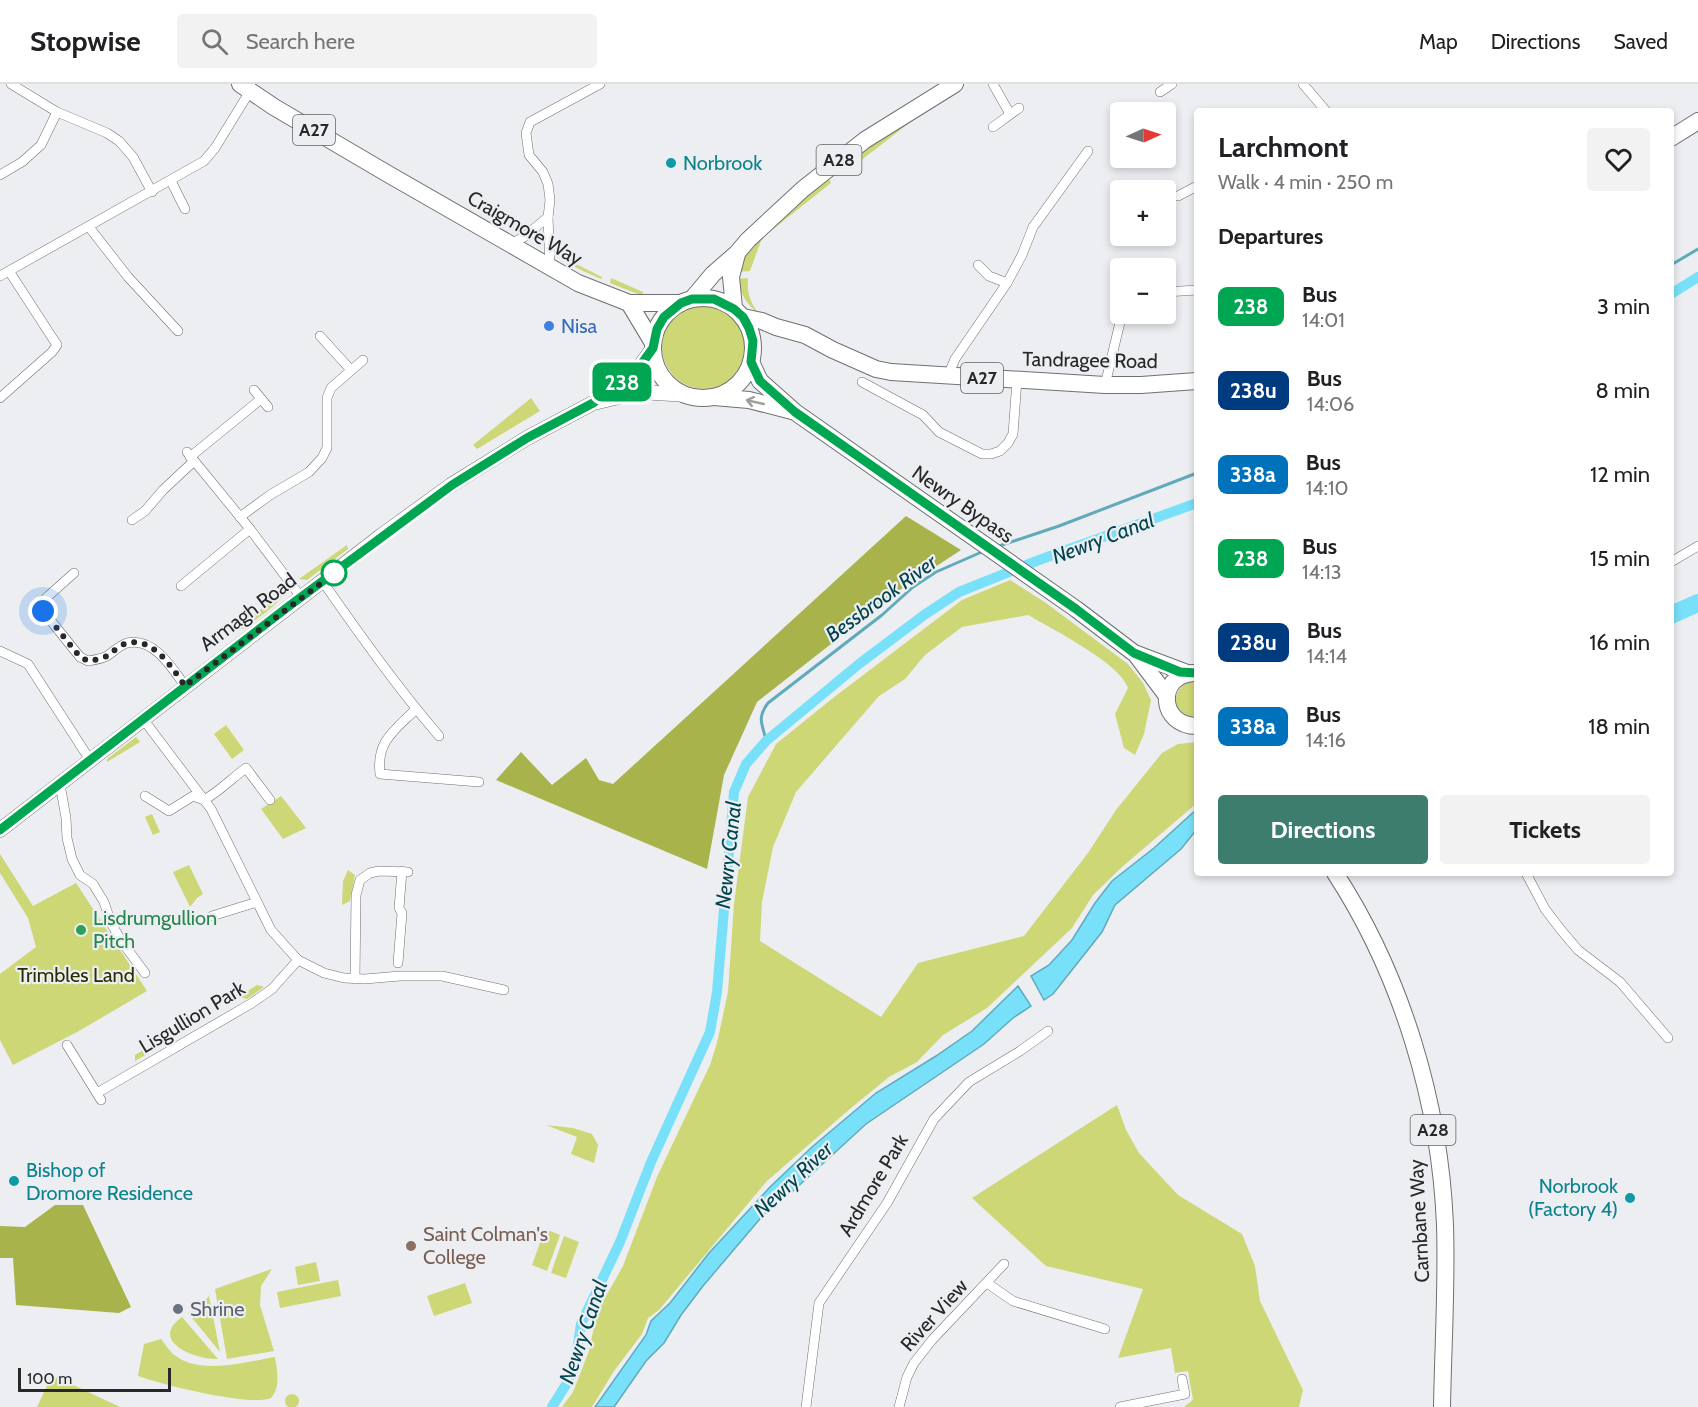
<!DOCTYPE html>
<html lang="en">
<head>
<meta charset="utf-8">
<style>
	:root { --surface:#fff; --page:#f2f2f2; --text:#202124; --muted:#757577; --line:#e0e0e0; --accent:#3c7d6d }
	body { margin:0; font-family:Cabin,sans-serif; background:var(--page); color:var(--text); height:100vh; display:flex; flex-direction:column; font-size:22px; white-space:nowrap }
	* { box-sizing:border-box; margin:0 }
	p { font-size:20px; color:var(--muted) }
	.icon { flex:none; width:33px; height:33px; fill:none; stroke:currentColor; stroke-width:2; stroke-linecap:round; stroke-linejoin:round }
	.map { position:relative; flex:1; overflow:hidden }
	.details { position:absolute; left:1194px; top:24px; width:480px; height:768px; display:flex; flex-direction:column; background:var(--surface); border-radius:6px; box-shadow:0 3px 9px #0003 }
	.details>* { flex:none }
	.badge { padding:0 12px; border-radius:9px; font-size:21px; line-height:39px }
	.needle { width:39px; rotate:87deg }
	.fabs { position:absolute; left:1110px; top:18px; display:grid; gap:12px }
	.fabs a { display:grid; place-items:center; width:66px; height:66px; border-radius:6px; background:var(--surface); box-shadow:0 3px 9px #0003; font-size:30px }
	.scale { position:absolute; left:18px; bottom:15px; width:153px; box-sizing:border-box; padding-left:6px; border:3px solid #272829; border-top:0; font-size:16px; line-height:21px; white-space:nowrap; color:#272829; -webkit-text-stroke:4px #eceef1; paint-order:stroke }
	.you { position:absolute; width:30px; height:30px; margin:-15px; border:4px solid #fff; border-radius:50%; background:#1a73e8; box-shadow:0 0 0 9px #1a73e833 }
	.map>.badge { position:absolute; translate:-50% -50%; box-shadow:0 0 0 3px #fff }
	h2 { padding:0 24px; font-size:22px; line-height:54px }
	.round { display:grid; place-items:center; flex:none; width:63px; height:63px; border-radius:6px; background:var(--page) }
	.overview { display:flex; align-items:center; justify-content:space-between; height:102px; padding:0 24px }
	h1 { font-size:28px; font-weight:800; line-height:45px }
	.action { display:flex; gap:12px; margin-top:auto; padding:12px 24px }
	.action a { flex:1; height:69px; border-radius:6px; background:var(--accent); color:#fff; font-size:24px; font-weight:800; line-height:69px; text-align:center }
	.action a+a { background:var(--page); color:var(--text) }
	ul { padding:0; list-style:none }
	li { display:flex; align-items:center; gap:18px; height:84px; padding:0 24px }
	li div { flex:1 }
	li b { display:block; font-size:22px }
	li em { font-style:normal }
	li .badge { min-width:66px; font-weight:700; text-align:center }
	header { display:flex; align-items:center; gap:36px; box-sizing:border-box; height:84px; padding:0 30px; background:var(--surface); border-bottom:2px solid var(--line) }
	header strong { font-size:28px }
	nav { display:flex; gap:33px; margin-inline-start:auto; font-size:21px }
	.search { width:420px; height:54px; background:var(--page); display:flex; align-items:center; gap:15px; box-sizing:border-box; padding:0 21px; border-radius:6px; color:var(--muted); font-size:22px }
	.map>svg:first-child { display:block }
</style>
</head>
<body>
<header>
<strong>Stopwise</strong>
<div class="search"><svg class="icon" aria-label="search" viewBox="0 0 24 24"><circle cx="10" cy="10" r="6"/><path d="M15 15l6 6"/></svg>Search here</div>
<nav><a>Map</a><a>Directions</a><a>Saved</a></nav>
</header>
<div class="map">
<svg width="1698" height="1323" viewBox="0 0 1698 1323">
	<rect width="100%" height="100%" fill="#eceef1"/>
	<g fill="#cdd776">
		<path d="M930 23 842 91H836L833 87Z"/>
		<path d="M829 95 831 99 762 154 750 187 738 188 748 164 824 97Z"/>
		<path d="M554 157 566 175 602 193 601 195C583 186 558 180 554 157Z"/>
		<path d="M611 194 643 208V212L610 199Z"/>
		<path d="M748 194C747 210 750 218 759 230 746 220 741 210 737 195Z"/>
		<circle cx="704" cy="263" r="42"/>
		<path d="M531 314 540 327 477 365 473 361Z"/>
		<path d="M347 461 348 465 307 496 299 495Z"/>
		<path d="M1010 496 1046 519 1128 580 1143 599 1151 616 1144 650 1135 671 1124 664 1115 630 1128 604C1120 579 1052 545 1028 531L962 543 925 571 905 595 879 612 796 708 773 763 762 818 760 857 881 933 918 879 1024 852 1088 769 1116 726 1162 669 1178 660 1197 658V719L1122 783 1093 811 1072 844 987 924 943 951 917 978 889 993 851 1024 767 1097 659 1226 648 1234 642 1250 614 1287 592 1323H562L573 1308 589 1267 597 1228 623 1182 657 1093 710 981 717 959 728 908 734 820 748 713 776 660 833 614 962 516Z"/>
		<path d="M285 506C284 518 253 537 243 545L238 543Z"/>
		<path d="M1195 596H1197V633C1171 632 1167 604 1195 596Z"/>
		<path d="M226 641 244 666 232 675 214 650Z"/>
		<path d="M136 653 140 658 107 678V675Z"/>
		<path d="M281 712 306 744 283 755 261 725Z"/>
		<path d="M152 730 160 748 153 751 145 733Z"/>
		<path d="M0 770 33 822 76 799 147 907 79 947 13 981 0 956V890L36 863 28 834 0 789Z"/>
		<path d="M189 781 203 810 197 814 190 823 173 788Z"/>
		<path d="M348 786 355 791 350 817 342 821 343 797Z"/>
		<path d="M257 901 264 903 247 915 238 913Z"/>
		<path d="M161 956V962L135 977V971Z"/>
		<path d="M1117 1021 1126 1046 1139 1069 1178 1111 1242 1150 1255 1182 1260 1217 1303 1306 1299 1323H1184L1193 1316 1188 1287 1175 1289 1171 1264 1118 1274 1143 1205 1046 1182 972 1114Z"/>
		<path d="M546 1041 573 1044 592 1050 598 1061 594 1079 571 1070 577 1053Z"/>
		<path d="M545 1145 560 1151 547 1187 532 1181Z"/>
		<path d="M564 1152 579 1158 566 1194 551 1189Z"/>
		<path d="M316 1178 320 1197 298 1201 295 1183Z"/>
		<path d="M272 1185 261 1202 260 1221 274 1267 227 1275 215 1205Z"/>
		<path d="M338 1196 341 1212 280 1224 277 1208Z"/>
		<path d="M465 1199 472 1219 434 1232 427 1212Z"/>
		<path d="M209 1212 220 1268 188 1229 201 1221Z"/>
		<path d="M182 1233 218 1275C195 1276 148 1257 182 1233Z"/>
		<path d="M161 1255C165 1260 169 1266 173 1270 199 1292 245 1278 275 1273 277 1286 281 1303 271 1314 251 1323 164 1301 138 1292L144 1260Z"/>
		<path d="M52 1291 120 1323H37Z"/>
		<circle cx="292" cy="1317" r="7"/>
	</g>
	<g fill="#a9b34b">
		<path d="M906 432 961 466 900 506 757 618 724 691 707 785 496 696 521 668 552 701 586 674 599 696 613 700Z"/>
		<path d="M55 1121H83L131 1223 119 1229 16 1221 13 1174H0V1142L25 1143Z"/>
	</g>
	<g fill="#78e1f9" stroke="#60aabb" stroke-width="1.5">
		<path d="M1197 725V745L1181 765 1115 821 1102 848 1053 910 1044 916 1031 892 1049 881 1072 856 1095 819 1112 797 1154 764Z"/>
		<path d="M1018 902 1031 922 1013 934 984 960 866 1040 793 1107 764 1130 703 1202 681 1231 664 1259 646 1277 614 1323H595L646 1251 651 1237 670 1219 709 1169 771 1102 812 1063 876 1009 936 972 972 947Z"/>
	</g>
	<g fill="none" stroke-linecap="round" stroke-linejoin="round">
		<g stroke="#60aabb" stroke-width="3">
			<path d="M1671 181 1698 165"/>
			<path d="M996 463 1059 442 1197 389"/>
			<path d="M766 657C763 640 756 635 768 619L882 531 913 503 936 488 984 467"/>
		</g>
		<g stroke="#78e1f9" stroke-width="10">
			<path d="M1671 210 1698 193"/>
			<path d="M552 1323 567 1299 576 1273 581 1240 620 1158 651 1078 710 948 717 908 734 708 746 680 766 657 859 580 924 531 959 508 1039 476 1197 419"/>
		</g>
		<path stroke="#78e1f9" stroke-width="18" d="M1671 531 1698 519"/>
		<defs>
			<g id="street">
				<path d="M11 0 57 28 107 49 119 57 133 73 152 108"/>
				<path d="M993 0 1010 30"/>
				<path d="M1303 0 1326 27"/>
				<path d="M1160 8 1172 0"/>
				<path d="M993 43 1019 24"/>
				<path d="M0 91 22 78 41 61 57 28"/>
				<path d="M171 97 185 125"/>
				<path d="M1178 112 1197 102"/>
				<path d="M89 143 128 193 178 247"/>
				<path d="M510 160 524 153 548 133"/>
				<path d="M978 181 989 192 1007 199"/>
				<path d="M550 183 548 133 550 116 548 100 543 88 529 71 526 49 530 38 600 0"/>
				<path d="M1134 184V182"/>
				<path d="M0 192 204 77 215 64 250 7"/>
				<path d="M1166 208 1197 206"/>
				<path d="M320 252 351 286"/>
				<path d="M948 292 955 275 1007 199 1022 171 1033 143 1088 67"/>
				<path d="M862 298 923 331 939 348 982 370H991L1000 367 1008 359 1013 350 1017 296"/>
				<path d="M1105 301 1122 230"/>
				<path d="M254 306 268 323"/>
				<path d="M0 314 52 268 57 261 9 187"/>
				<path d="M187 368 250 445 301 513"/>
				<path d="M190 373 261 315"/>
				<path d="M240 433 270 411 309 388 322 374 327 364V314L331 304 363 276"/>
				<path d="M132 436 145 427 163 406 194 377"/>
				<path d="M1671 478 1698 462"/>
				<path d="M74 489 46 514 43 527 80 573 88 577C94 576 101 575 107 572 113 568 120 561 127 559 154 553 172 584 185 602"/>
				<path d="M323 498C360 551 397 603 439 652"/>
				<path d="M181 502 250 445"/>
				<path d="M0 567 28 580 90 676"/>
				<path d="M416 625C395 646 376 657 380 690L479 698"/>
				<path d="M143 635 211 725 271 846 298 876 324 889 344 894 365 895 400 892H442L504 906"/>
				<path d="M60 700 66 734 67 754 72 775 80 791 93 800 104 818 111 839 122 858 145 889"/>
				<path d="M145 712 169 727 193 712 204 716C220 707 231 695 246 684L270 716"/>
				<path d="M1526 789 1545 825 1561 846 1578 866 1620 898 1668 954"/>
				<path d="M212 832 257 818"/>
				<path d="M398 879 402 829 399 824 402 787"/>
				<path d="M355 895 356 811 360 796 370 789 379 787 408 788"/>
				<path d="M67 961 101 1016"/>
				<path d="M97 1009 252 919 272 905 298 876"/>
				<path d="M987 1199 1013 1217 1105 1245"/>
				<path d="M806 1323 819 1219 887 1119 934 1035 969 998 1020 967 1048 947"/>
				<path d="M899 1323 907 1293 914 1279 932 1256 1004 1180"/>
				<path d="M1120 1323 1185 1310 1182 1295"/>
			</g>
			<g id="primary">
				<path d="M598 318 640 308 688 311"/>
				<path d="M0 746 382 451 451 401 527 354 593 319 635 289 653 264"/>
			</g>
			<g id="highway">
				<path d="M240 0 274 23 388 90 578 199 629 219H681"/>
				<path d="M1671 54 1698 37"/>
				<circle cx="703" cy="264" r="50"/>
				<path d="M692 215 713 190 737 169 748 156 803 105 865 56 955 0"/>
				<path d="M629 219 653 259"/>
				<path d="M734 224 731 193 737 170"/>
				<path d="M743 233 762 237 776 243 805 251 833 266 876 285 891 288 1105 301H1141L1197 297"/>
				<path d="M751 278 760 297 795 328 1076 525 1134 569 1187 589"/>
				<path d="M714 313 749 316 792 327"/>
				<path d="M1137 572 1167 612"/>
				<path d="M1193 589C1156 592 1159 642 1197 642"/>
				<path d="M1335 789C1402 892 1440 1019 1445 1141 1447 1202 1443 1263 1442 1323"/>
			</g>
		</defs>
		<use href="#street" stroke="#6f7073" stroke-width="10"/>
		<use href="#primary" stroke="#6f7073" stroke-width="15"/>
		<use href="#highway" stroke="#6f7073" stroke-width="18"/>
		<use href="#street" stroke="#fff" stroke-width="9"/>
		<use href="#primary" stroke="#fff" stroke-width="14"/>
		<use href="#highway" stroke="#fff" stroke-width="16"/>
	</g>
	<defs><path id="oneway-shaft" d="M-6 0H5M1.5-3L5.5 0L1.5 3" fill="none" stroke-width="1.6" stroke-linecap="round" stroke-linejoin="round" transform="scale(1.5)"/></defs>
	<use stroke="#9e9e9f" href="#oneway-shaft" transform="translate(755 318) rotate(-167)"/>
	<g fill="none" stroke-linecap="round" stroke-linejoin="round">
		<defs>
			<path id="line" d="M0 746 289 522 452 401 527 354 593 319 608 306 635 289 653 264 657 245 664 233 681 219 692 215H714L734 225 743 233 749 244 753 257 751 278 760 297 795 328 1076 525 1134 569 1180 588 1197 589"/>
		</defs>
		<use href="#line" stroke="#fff" stroke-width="14"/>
		<use href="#line" stroke="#00a651" stroke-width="9"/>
		<path stroke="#272829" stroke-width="6" stroke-dasharray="0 10.8" d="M43 527 80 573 88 577C94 576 101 575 107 572 113 568 120 561 127 559 154 553 172 584 185 602L337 487 334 489"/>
	</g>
	<g fill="#0f9aa8" stroke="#eceef1" stroke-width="2">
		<circle cx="671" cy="79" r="6"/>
		<circle cx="14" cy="1097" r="6"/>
		<circle cx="1630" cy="1114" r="6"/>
	</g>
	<circle fill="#3f7fe0" stroke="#eceef1" stroke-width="2" cx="549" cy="242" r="6"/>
	<circle fill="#fff" stroke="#00a651" stroke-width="3" cx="334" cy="489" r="12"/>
	<circle fill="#2e9e5b" stroke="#eceef1" stroke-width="2" cx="81" cy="846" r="6"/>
	<circle fill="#8d6e63" stroke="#eceef1" stroke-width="2" cx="411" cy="1162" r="6"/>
	<circle fill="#6b7280" stroke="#eceef1" stroke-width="2" cx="178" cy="1225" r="6"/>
	<g text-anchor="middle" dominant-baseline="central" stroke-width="4.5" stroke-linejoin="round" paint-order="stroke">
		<g fill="#eceef1" stroke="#626365" stroke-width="1.5">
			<rect x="293" y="31" width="42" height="30" rx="4.5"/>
			<rect x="816.5" y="61" width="45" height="30" rx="4.5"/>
			<rect x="961" y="279" width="42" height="30" rx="4.5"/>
			<rect x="1410.5" y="1031" width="45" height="30" rx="4.5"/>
		</g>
		<g font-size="18" font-weight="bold" fill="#272829">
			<text x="314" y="46">A27</text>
			<text x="839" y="76">A28</text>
			<text x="982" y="294">A27</text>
			<text x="1433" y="1046">A28</text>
		</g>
		<g font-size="20" fill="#0d838f" stroke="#eceef1" text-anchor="start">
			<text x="683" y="79">Norbrook</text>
			<text x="26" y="1086">Bishop of<tspan x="26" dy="23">Dromore Residence</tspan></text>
			<text x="1618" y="1102" text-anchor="end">Norbrook<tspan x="1618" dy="23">(Factory 4)</tspan></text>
		</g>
		<g font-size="20" fill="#272829" stroke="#eceef1">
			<text transform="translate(525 144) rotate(30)">Craigmore Way</text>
			<text transform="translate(1090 276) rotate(1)">Tandragee Road</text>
			<text transform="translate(963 420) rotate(35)">Newry Bypass</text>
			<text transform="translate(248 528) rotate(-37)">Armagh Road</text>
			<text transform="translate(192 933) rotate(-31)">Lisgullion Park</text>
			<text transform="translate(873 1101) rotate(-59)">Ardmore Park</text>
			<text transform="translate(1419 1137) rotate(-93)">Carnbane Way</text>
			<text transform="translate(934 1231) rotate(-48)">River View</text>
		</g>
		<g font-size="20" fill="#366cbe" stroke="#eceef1" text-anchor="start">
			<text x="561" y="242">Nisa</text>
		</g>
		<g font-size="20" fill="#27864d" stroke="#eceef1" text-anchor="start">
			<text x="93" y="834">Lisdrumgullion<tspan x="93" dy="23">Pitch</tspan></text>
		</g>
		<g font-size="20" fill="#292c00" stroke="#eceef1">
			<text x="76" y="891">Trimbles Land</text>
		</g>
		<g font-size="20" fill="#785e54" stroke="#eceef1" text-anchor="start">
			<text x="423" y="1150">Saint Colman's<tspan x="423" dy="23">College</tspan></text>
		</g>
		<g font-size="20" fill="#5b616d" stroke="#eceef1" text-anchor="start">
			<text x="190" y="1225">Shrine</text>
		</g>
		<g font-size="21" font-style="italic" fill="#004450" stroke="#eceef1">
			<text transform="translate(1103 454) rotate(-21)">Newry Canal</text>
			<text transform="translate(881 514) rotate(-36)">Bessbrook River</text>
			<text transform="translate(728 771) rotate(-84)">Newry Canal</text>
			<text transform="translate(793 1095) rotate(-43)">Newry River</text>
			<text transform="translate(583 1248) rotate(-71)">Newry Canal</text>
		</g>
	</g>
</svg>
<div class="fabs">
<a><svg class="needle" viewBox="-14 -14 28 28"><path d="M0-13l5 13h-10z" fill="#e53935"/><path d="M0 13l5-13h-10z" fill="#757577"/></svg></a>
<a>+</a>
<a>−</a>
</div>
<div class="scale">100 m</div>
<div class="you" style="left:43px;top:527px"></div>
<b class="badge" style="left:622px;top:298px;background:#00a651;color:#fff">238</b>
<section class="details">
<div class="overview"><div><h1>Larchmont</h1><p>Walk · 4 min · 250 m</p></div><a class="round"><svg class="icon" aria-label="heart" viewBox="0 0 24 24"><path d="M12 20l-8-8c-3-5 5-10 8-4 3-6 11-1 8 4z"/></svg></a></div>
<h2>Departures</h2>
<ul>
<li><span class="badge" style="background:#00a651;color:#fff">238</span><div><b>Bus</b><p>14:01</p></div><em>3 min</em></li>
<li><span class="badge" style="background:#003b80;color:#fff">238u</span><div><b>Bus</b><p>14:06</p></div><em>8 min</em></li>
<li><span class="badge" style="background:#0072bc;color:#fff">338a</span><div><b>Bus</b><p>14:10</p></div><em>12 min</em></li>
<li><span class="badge" style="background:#00a651;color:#fff">238</span><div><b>Bus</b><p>14:13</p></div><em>15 min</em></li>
<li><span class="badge" style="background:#003b80;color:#fff">238u</span><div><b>Bus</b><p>14:14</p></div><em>16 min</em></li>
<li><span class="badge" style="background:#0072bc;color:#fff">338a</span><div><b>Bus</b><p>14:16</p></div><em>18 min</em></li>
</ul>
<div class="action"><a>Directions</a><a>Tickets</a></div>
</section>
</div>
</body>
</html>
